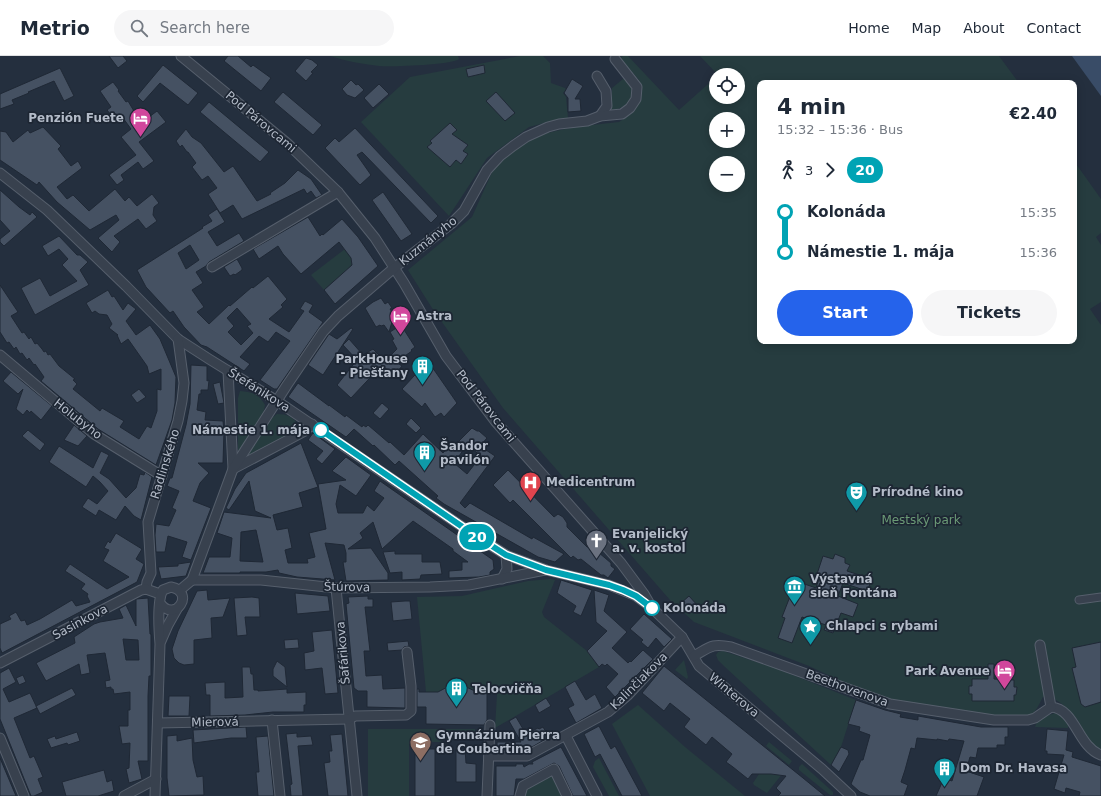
<!DOCTYPE html>
<html lang="en">
<head>
<meta charset="utf-8">
<style>
	:root { --surface:#fff; --page:#f6f6f7; --text:#1f2937; --muted:#747a83; --line:#e0e1e3; --accent:#2563eb }
	body { margin:0; font-family:"DejaVu Sans",sans-serif; background:var(--page); color:var(--text); height:100vh; display:flex; flex-direction:column; font-size:15px; white-space:nowrap }
	* { box-sizing:border-box; margin:0 }
	p { font-size:13px; color:var(--muted) }
	.icon { flex:none; width:22px; height:22px; fill:none; stroke:currentColor; stroke-width:2; stroke-linecap:round; stroke-linejoin:round }
	.map { position:relative; flex:1; overflow:hidden }
	.side { position:absolute; left:757px; top:24px; width:320px; height:264px; display:flex; flex-direction:column; background:var(--surface); border-radius:8px; box-shadow:0 2px 10px #0003 }
	.side>* { flex:none }
	.badge { padding:0 8px; border-radius:13px; font-size:14px; line-height:26px }
	.fabs { position:absolute; left:709px; top:12px; display:grid; gap:8px }
	.fabs a { display:grid; place-items:center; width:36px; height:36px; border-radius:50%; background:var(--surface); box-shadow:0 2px 10px #0003; font-size:20px }
	.map>.badge { position:absolute; translate:-50% -50%; box-shadow:0 0 0 2px #fff }
	.legs { display:flex; align-items:center; gap:6px; height:44px; padding:0 20px; font-size:13px }
	.legs p { margin-inline-start:auto }
	.overview { display:flex; align-items:center; justify-content:space-between; height:68px; padding:0 20px }
	h1 { font-size:22px; font-weight:600; line-height:30px }
	.cta { display:flex; gap:8px; margin-top:auto; padding:8px 20px }
	.cta a { flex:1; height:46px; border-radius:24px; background:var(--accent); color:#fff; font-size:16px; font-weight:600; line-height:46px; text-align:center }
	.cta a+a { background:var(--page); color:var(--text) }
	ul { padding:0 20px; list-style:none }
	li { display:flex; align-items:center; gap:14px; height:40px; font-size:15px }
	li i { display:grid; place-items:center; width:6px; height:100%; margin:0 5px; background:currentColor }
	li i::after { content:''; width:10px; height:10px; margin:-5px; border:3px solid; border-radius:50%; background:var(--surface) }
	li p { margin-inline-start:auto }
	li:first-child i { background:linear-gradient(#0000 50%,currentColor 0) }
	li:last-child i { background:linear-gradient(currentColor 50%,#0000 0) }
	header { display:flex; align-items:center; gap:24px; box-sizing:border-box; height:56px; padding:0 20px; background:var(--surface); border-bottom:1px solid var(--line) }
	header strong { font-size:19px }
	nav { display:flex; gap:22px; margin-inline-start:auto; font-size:14px }
	.search { width:280px; height:36px; background:var(--page); display:flex; align-items:center; gap:10px; box-sizing:border-box; padding:0 14px; border-radius:22px; color:var(--muted); font-size:15px }
	.map>svg:first-child { display:block }
</style>
</head>
<body>
<header>
<strong>Metrio</strong>
<div class="search"><svg class="icon" aria-label="search" viewBox="0 0 24 24"><circle cx="10" cy="10" r="6"/><path d="M15 15l6 6"/></svg>Search here</div>
<nav><a>Home</a><a>Map</a><a>About</a><a>Contact</a></nav>
</header>
<div class="map">
<svg width="1101" height="740" viewBox="0 0 1101 740">
	<rect width="100%" height="100%" fill="#242f3e"/>
	<g fill="#263c3f" fill-rule="evenodd">
		<path d="M330 0H458L459 3C452 9 390 11 379 10 362 8 346 5 330 0Z"/>
		<path d="M520 0H543L550 7 551 27 565 32 566 34 563 37 566 41 568 62 552 65 529 71 487 102 449 160 361 66 410 21Z"/>
		<path d="M623 0H628L679 54 716 21V41H738V19H718L700 0H999L1019 27H760V285H1074V105L1101 143V177L1096 181 1101 189V246L1090 253 1101 269V693C1085 690 1085 672 1076 662 1071 657 1067 652 1062 648 1058 645 1055 644 1052 640L1043 641C1039 648 1036 657 1028 661L981 659 934 652 890 643 856 632 809 610 694 566 670 544 503 352 432 252 408 214 472 161 497 105 529 81 574 71 619 66 631 58 640 45 641 31 639 24 620 2ZM716 63H738V85H716ZM716 107H738V129H716Z"/>
		<path d="M623 23 629 24C636 40 629 53 611 54L612 32Z"/>
		<path d="M345 193 354 199V207L339 224H335L324 234 311 219Z"/>
		<path d="M240 335C252 336 259 338 265 349L263 359 238 396V342Z"/>
		<path d="M277 358C287 358 294 361 298 370L294 376 245 401 273 361Z"/>
		<path d="M550 523 555 524 542 556 544 561 587 595 599 611 495 672 497 638 477 636 464 630 451 629 438 636H426L417 541 462 540 528 525Z"/>
		<path d="M723 595 775 612 856 644 841 691 831 709 725 611 718 604 716 599 718 596Z"/>
		<path d="M684 604 688 621 687 623 675 614Z"/>
		<path d="M638 649 685 691 745 740H650L612 668Z"/>
		<path d="M1055 657 1063 660 1068 665V672L1035 671 1038 663Z"/>
		<path d="M368 673H475V683H443V686H409V740H368Z"/>
		<path d="M769 686 792 705 789 709 766 690Z"/>
		<path d="M599 702 619 740H609L593 711 595 705Z"/>
		<path d="M802 708 833 736V739H830L799 714V711Z"/>
		<path d="M553 716 565 740H524L532 727Z"/>
		<path d="M783 717 767 737 754 729 753 727 759 718Z"/>
	</g>
	<path fill="#394c67" d="M1072 0H1101V40Z"/>
	<g fill="#455162" stroke="#1f2835" fill-rule="evenodd">
		<path d="M109 0H123L127 5 118 12Z"/>
		<path d="M228 0H238L251 11 253 9 271 22 261 35 224 5Z"/>
		<path d="M306 2 312 4 318 9 311 16 313 17 306 25 295 15Z"/>
		<path d="M163 9 198 37 188 49 160 27 143 46 137 40Z"/>
		<path d="M484 9 485 17 468 21 466 13Z"/>
		<path d="M60 12 74 40 64 45 54 25 28 36 29 37 12 44 14 48 0 53V38Z"/>
		<path d="M572 23 583 30 575 43H580L581 55 568 56V42L564 37Z"/>
		<path d="M351 24 356 29 358 28 364 34 355 42 347 39 342 33Z"/>
		<path d="M113 26 119 34 118 35 126 46 128 45 141 67 157 55 166 66 139 86 154 105 143 113 138 106 121 119 124 124 117 129 109 119 136 99 121 81 131 73 123 62 117 67 107 54 111 51 100 35Z"/>
		<path d="M379 28 389 38 373 52 364 42Z"/>
		<path d="M283 36 322 69 313 79 274 46Z"/>
		<path d="M496 36 515 57 505 65 486 45Z"/>
		<path d="M209 46 269 96 260 106 200 56Z"/>
		<path d="M450 67 457 74 452 78 468 89 463 95 468 98 461 108 456 104 450 111 427 91 432 87 430 85Z"/>
		<path d="M43 71 61 90 58 93 71 110 78 105 82 112 57 131 67 143 73 139 89 155 115 133 125 145 129 141 137 150 152 138 159 147 154 151 153 159 157 165 146 173 138 163 114 180 120 186 112 196 98 182 119 164 116 159 90 174 57 146 39 126 37 129 0 104V75L6 76 13 86 28 74 30 77Z"/>
		<path d="M355 72 438 160 431 167 362 96 357 99 371 119 360 129 325 92 335 82 339 86Z"/>
		<path d="M186 73 192 81 201 87 224 116 233 110 257 145 271 138 270 137 285 127 298 114 311 123 322 139 316 142 311 135 307 138 304 133 242 163 233 149 220 157 208 138 217 132 208 120 202 124 192 111 196 107 188 96H187L182 89 180 91 176 85Z"/>
		<path d="M0 134 19 151 30 159 32 156 37 161 4 190 0 186V183L10 175 0 164Z"/>
		<path d="M383 136 412 178 401 185 372 144Z"/>
		<path d="M217 153 225 166 208 176 217 190 239 177 244 185 209 206 206 210 196 216 203 227 192 234 204 251 197 256 209 268 229 249 230 250 252 231 253 232 268 220 287 243 281 249 283 251 269 263 289 276 304 255 300 253 305 245 313 249 309 256 323 266 277 333H274L260 324 290 285 276 276 268 286 259 280 240 301 250 308 244 315 207 291 201 289 184 271 173 255 170 257 146 231 137 214 203 172 202 171 212 165 208 159ZM190 189 199 204 186 213 178 197ZM237 252 251 268 247 270 253 277 241 289 228 276 234 270 227 262Z"/>
		<path d="M308 161 320 180 322 178 323 179 342 163 358 181 378 210 335 248 324 234 352 209 351 202 339 186 301 218 283 198 278 190 259 203 253 193Z"/>
		<path d="M59 180 77 199H80L88 206 80 214 89 229 35 259 21 232 40 222 50 240 77 225 62 209 68 203 59 193 48 200 42 190Z"/>
		<path d="M237 203 242 212V214L235 219 234 218 230 220 224 211Z"/>
		<path d="M0 229 18 256 11 260 22 277 24 276 29 283 31 281 35 288 37 287 42 293 44 296 46 295 48 299 50 298 59 310 75 323 73 324 77 328 73 333 100 355 102 352 124 365 120 371 139 383 147 370 151 372 157 355V333L161 334V313L149 318 147 310 128 283 121 288 117 279H118L109 272 112 268 107 259 99 258 95 255 92 257 86 247 108 234 112 241 114 240 123 254 128 247 136 253 126 265 136 279 150 269 160 283 176 321 175 347 172 364 156 409 98 373 41 325 44 321 35 308 34 309 29 302 27 304 22 297 20 298 16 291 14 293 9 286 7 287 0 276Z"/>
		<path d="M381 242 385 248 388 246 392 252 390 253 394 259 389 276 384 269 381 270 380 269 376 271 365 252 373 246Z"/>
		<path d="M401 269 415 291 411 294 412 295 396 306 402 310 394 320 382 309 351 342 337 329 357 304 343 289 349 283 363 299 373 293 385 305 397 293 392 284 394 283 390 276Z"/>
		<path d="M351 272 353 273 323 319 308 309 329 278 337 283Z"/>
		<path d="M426 307 430 308 457 347 444 361 441 357 435 361 425 347 422 351 402 333Z"/>
		<path d="M191 309 207 310V325L209 324 208 334H201V338H199L197 354 206 356 205 364 223 365 224 375 223 407H198L209 417 200 427 193 445 211 452 191 504 182 501 187 486 168 480 165 496H156L155 479 156 468 169 470 176 454 172 452 179 435 167 430 170 422H172L186 369 190 348Z"/>
		<path d="M11 316 52 350 41 364 31 355 30 357 27 354 23 359 16 353 23 333 18 338 3 325Z"/>
		<path d="M220 326 224 347 218 348 213 328Z"/>
		<path d="M298 327 329 350V349L345 361 346 359 362 371 363 369 366 371 368 369 389 387 390 386 404 399 423 378 443 397 449 390 450 391 458 386 472 372 477 375H479L487 382 480 390 495 400 460 447 465 452 470 447 532 483 533 481 564 498 555 506 538 501 444 448 436 442 438 440 399 405 395 409 374 389 373 390 354 373 346 381 288 341ZM467 389 481 400 467 418 454 407Z"/>
		<path d="M139 333 146 341 137 347 131 339Z"/>
		<path d="M382 347 389 353 380 363 373 357Z"/>
		<path d="M411 362 421 372 416 377 406 368Z"/>
		<path d="M74 369 87 380 78 390 64 384Z"/>
		<path d="M28 374 45 388 40 395 22 380Z"/>
		<path d="M313 377 335 393 322 408 316 403 323 395 308 384Z"/>
		<path d="M301 387 318 431 299 437 303 451 273 459 277 474 288 472 292 492 285 494 288 507H308L307 503 315 501 309 477 326 473 318 428 346 424 332 415 346 401 371 419 356 440 340 429 336 448 338 457H363L367 449 374 455 384 442 374 435 380 425 493 504 494 513 490 516V519L479 521 449 522V515L462 514V506H468L453 495V493L413 465 382 493 373 466 360 477 363 482 348 493 371 492 388 517V524L346 525 343 506H346V497L344 489 325 487 335 524 297 521 279 517 278 514 266 516H240V517H203L209 501H230L232 482 217 477 224 456 271 462 255 455 249 425 229 454 226 452 235 433 246 417ZM256 474 263 506 240 505 241 476Z"/>
		<path d="M59 390 93 412 101 395 109 399 100 417 109 423 126 442 136 432 140 418 144 419 145 416 152 421 141 464 134 460 125 450 116 464 99 454 96 460 82 451 88 442 97 448 108 435 100 426 93 420 86 431 49 406Z"/>
		<path d="M508 414 554 461 558 458 563 461 567 467V471L587 491H592L611 507V510L615 513 608 522 604 519H601L581 503 578 504 573 500 571 502 513 444 510 447 493 429Z"/>
		<path d="M116 477 142 493 136 503 144 508 137 526 2 597 0 592V568L11 563 9 560 16 556 21 565 25 564 27 569 40 563 72 544 76 550 90 546 87 540 88 538 81 533 85 528 65 515 70 508 107 533 129 521 103 505 109 494 104 492 108 485 110 487Z"/>
		<path d="M395 495V498H422V506H440L442 518 421 519 420 523 402 524V516L390 517 383 496Z"/>
		<path d="M835 498 845 502V507L850 509 847 515 872 523 867 535 843 527 838 540 858 548 853 561 841 557 833 577 824 574 826 569 802 561 792 587 778 582 785 562 782 561 796 525 816 532 820 519 817 518 823 500 833 503Z"/>
		<path d="M191 506 186 520 161 523 158 511 178 510V508Z"/>
		<path d="M561 524 592 534 581 560 573 556 576 550 557 537Z"/>
		<path d="M207 534 208 544 230 542 223 561 211 562 212 582 194 584V608L184 609 179 607 174 602 172 593 178 575 197 535Z"/>
		<path d="M594 534 609 539 604 555 627 576 612 592 628 607 630 605 631 606 643 594 653 603 615 641 606 631 618 618 607 608 605 610 602 608 599 611 587 595 607 575 596 566Z"/>
		<path d="M295 537 328 540 330 555 297 558Z"/>
		<path d="M368 540V543H373V551H365L370 595H364L366 620 382 619 383 633 405 632V652L367 651V635H358L354 632 346 548 349 547 348 541Z"/>
		<path d="M689 540 698 550 689 558 680 548Z"/>
		<path d="M252 541 259 542 260 561H245L247 579 237 580 234 542Z"/>
		<path d="M148 542 150 578H151V620H149L148 640V705H138L142 723 129 727 126 713 129 712 130 687 122 688 119 670H128V654H130V636L114 638 113 633H111V631L106 632 105 625 110 624 105 597 87 599 90 617 81 619 79 608 46 625 36 607 75 587 74 581 94 568 100 566 123 562 119 553 126 549 136 570V543ZM123 583 138 584 139 604H126Z"/>
		<path d="M405 545H410L412 563 393 565 391 546Z"/>
		<path d="M644 558 672 583 664 591 656 582 648 592 641 586 643 584 630 573Z"/>
		<path d="M332 574 338 637 325 638 322 612 305 614 304 597 314 595 312 576Z"/>
		<path d="M298 583 299 592 285 593 284 584Z"/>
		<path d="M408 585 409 590 404 591 402 594 388 595 387 587Z"/>
		<path d="M1101 586V646L1085 651 1081 648 1072 612 1076 611 1072 592Z"/>
		<path d="M277 605 285 611 287 631 273 620V613Z"/>
		<path d="M988 608H994V623L1014 624V631H1017L1016 639H1014V645H972V638H969V630H972V623H988Z"/>
		<path d="M664 610 803 722 825 740H778L781 737 776 732 786 720 771 718H752L748 723 733 711 726 706 732 698 712 681 706 689 684 671 690 663 670 647 664 655 642 637Z"/>
		<path d="M242 611H250L251 618H253L254 634H258V635L287 633V637L306 636V649H304V656H273L245 659 210 660V639H206L205 627 225 626V642L243 641Z"/>
		<path d="M9 612 16 626 3 633 9 646 30 637 37 652 14 662 30 702 34 700 43 721 38 723 43 736 34 740H31L0 663V617Z"/>
		<path d="M23 619 26 626 19 629 16 622Z"/>
		<path d="M575 625 586 644 595 638 602 652 576 667 568 652 574 649 565 631Z"/>
		<path d="M451 629 464 630 477 636H487V664L484 669 426 668V651H417V633H419V636H438Z"/>
		<path d="M72 632 76 639 40 658 36 650Z"/>
		<path d="M169 640H190L189 660H168Z"/>
		<path d="M546 642 551 650 539 657 535 649Z"/>
		<path d="M856 644 885 654 901 658 900 661 918 664V660L981 671H1008V681H1005V689H997V692H978L976 702 970 701 966 715 984 721 977 740H936L944 722 952 725 964 685 949 683 948 685 937 683V684L917 682 915 693 911 692 905 714 901 726 908 729 904 740H870L860 736 851 728 861 704H863L870 679 859 675 860 671 848 668Z"/>
		<path d="M516 661 526 678 538 672 539 673 543 671 549 681 532 691 522 694H497V686H521L509 665Z"/>
		<path d="M599 670 611 693 615 690 642 740H622L600 698 595 701 584 678Z"/>
		<path d="M246 671 247 682H231L194 687 193 674Z"/>
		<path d="M1047 673 1068 675 1066 694 1073 696 1072 701 1101 710V740H1079L1080 736 1066 732 1065 737 1054 733 1064 699 1047 698V695H1045Z"/>
		<path d="M77 676 80 685 68 689 67 687 51 692 47 683 55 680 56 683Z"/>
		<path d="M297 677V681L311 680 313 689 298 690 303 740H291L290 729 292 728 286 678Z"/>
		<path d="M342 678 348 740H328L324 707 330 706 329 695H332L330 679Z"/>
		<path d="M177 679V685L192 682 193 704 197 721 203 720 204 739 169 740 167 722V680Z"/>
		<path d="M268 680 274 740H258L256 716H259L256 681Z"/>
		<path d="M561 691 587 740H573L559 710 554 707 524 723H516L514 740H496V710H516V708H523L524 711 529 708H533L532 706Z"/>
		<path d="M841 691 848 694 849 698 839 716 831 709Z"/>
		<rect x="415" y="693" width="20" height="47"/>
		<path d="M456 693H465L466 707 476 708V726H456Z"/>
		<path d="M0 702 16 740H0Z"/>
		<path d="M104 714 107 726 112 724 114 735 98 740H66L62 726Z"/>
	</g>
	<g fill="none" stroke-linecap="round" stroke-linejoin="round">
		<defs>
			<path id="pedestrian" d="M1079 544 1101 541"/>
			<g id="minor">
				<path d="M181 0 287 87 338 136 375 182 404 227 446 300 495 365 621 507 644 538 651 550"/>
				<path d="M597 20 606 35 607 50 600 60"/>
				<path d="M0 117 47 154 126 230 178 283 209 303 277 345 467 474 506 499 546 514 609 529 636 540 651 551 682 581 699 610 822 713 851 740"/>
				<path d="M212 211 338 136"/>
				<path d="M0 299 94 378 162 420"/>
				<path d="M228 315 233 413 305 375 312 368"/>
				<path d="M502 523 507 513 506 499"/>
				<path d="M192 524H261L336 532 430 531 469 529 545 514"/>
				<path d="M336 532 357 740"/>
				<path d="M146 533 147 526 151 517 148 466 178 365 182 345 184 327 178 283"/>
				<path d="M180 534 192 524 233 413 287 329 323 276 338 260 394 212 451 168 464 155 487 114 500 100 513 90 526 81 548 71 559 68 587 65 600 60 622 58 630 52 636 43 637 31 615 3"/>
				<path d="M161 585 168 569 177 553"/>
				<path d="M1040 589 1051 651C1076 653 1077 690 1101 699"/>
				<path d="M694 600C710 591 712 587 731 591L890 648 994 664H1028L1035 662 1051 651"/>
				<path d="M0 607 141 534 146 533 160 538"/>
				<path d="M272 664 280 740"/>
				<path d="M158 667 349 663 355 660 406 659 411 655V630L407 596"/>
				<path d="M566 680 597 740"/>
				<path d="M0 682 24 740"/>
				<path d="M489 700H527L608 656 628 639 682 581"/>
				<path d="M124 740 156 723"/>
				<path d="M155 740 160 588C159 576 157 543 163 534L171 531C196 536 175 568 160 547"/>
				<path d="M487 740 490 669"/>
				<path d="M520 740 523 730 554 713 567 740"/>
			</g>
		</defs>
		<use href="#pedestrian" stroke="#565f6c" stroke-width="9"/>
		<use href="#minor" stroke="#565f6c" stroke-width="11"/>
		<use href="#pedestrian" stroke="#38414e" stroke-width="7"/>
		<use href="#minor" stroke="#38414e" stroke-width="9"/>
	</g>
	<g fill="none" stroke-linecap="round" stroke-linejoin="round">
		<defs>
			<path id="line-1" d="M321 374 467 474 506 499 546 514 609 529 623 534 636 540 652 552"/>
		</defs>
		<use href="#line-1" stroke="#fff" stroke-width="9"/>
		<use href="#line-1" stroke="#00a3b4" stroke-width="6"/>
	</g>
	<defs>
		<symbol id="hotel-pin" viewBox="-11 -11 22 30"><path d="M0 17L-7.5 6A9.5 9.5 0 1 1 7.5 6Z" fill="#d1479c" stroke="#1d2633"/><path d="M-6-4.5h1.5V1H6V5H4.5V3h-9V5H-6ZM-4 0a1.8 1.8 0 1 1 3.6 0ZM.5 0V-2.5h3Q6-2.5 6 0Z" fill="#fff"/></symbol>
		<symbol id="building-pin" viewBox="-11 -11 22 30"><path d="M0 17L-7.5 6A9.5 9.5 0 1 1 7.5 6Z" fill="#0f9aa8" stroke="#1d2633"/><path d="M-4-6H4V6H1V3H-1V6H-4ZM-2.5-4.3h1.7v1.8h-1.7ZM.8-4.3h1.7v1.8H.8ZM-2.5-1h1.7V.8h-1.7ZM.8-1h1.7V.8H.8Z" fill="#fff"/></symbol>
		<symbol id="hospital-pin" viewBox="-11 -11 22 30"><path d="M0 17L-7.5 6A9.5 9.5 0 1 1 7.5 6Z" fill="#e0444e" stroke="#1d2633"/><path d="M-5-5h3v3.5h4V-5h3V5h-3V1.5h-4V5h-3Z" fill="#fff"/></symbol>
		<symbol id="theatre-pin" viewBox="-11 -11 22 30"><path d="M0 17L-7.5 6A9.5 9.5 0 1 1 7.5 6Z" fill="#0f9aa8" stroke="#1d2633"/><path d="M-5-5.5Q0-4 5-5.5V0Q5 5 0 6Q-5 5-5 0ZM-3.3-2.5H-1v1.5H-3.3ZM1-2.5H3.3v1.5H1ZM-2.8 1Q0 5.5 2.8 1Z" fill="#fff"/></symbol>
		<symbol id="church-pin" viewBox="-11 -11 22 30"><path d="M0 17L-7.5 6A9.5 9.5 0 1 1 7.5 6Z" fill="#6b7280" stroke="#1d2633"/><path d="M-1.2-6h2.4v3.5h3.3v2.4h-3.3V6h-2.4V-.1h-3.3v-2.4h3.3Z" fill="#fff"/></symbol>
		<symbol id="museum-pin" viewBox="-11 -11 22 30"><path d="M0 17L-7.5 6A9.5 9.5 0 1 1 7.5 6Z" fill="#0f9aa8" stroke="#1d2633"/><path d="M0-6L6-3V-2H-6V-3ZM-5-1h2V3h-2ZM-1-1h2V3h-2ZM3-1h2V3H3ZM-6 4H6V6H-6Z" fill="#fff"/></symbol>
		<symbol id="sight-pin" viewBox="-11 -11 22 30"><path d="M0 17L-7.5 6A9.5 9.5 0 1 1 7.5 6Z" fill="#0f9aa8" stroke="#1d2633"/><path d="M0-6L1.8-2.2L6-1.7L2.9 1.2L3.7 5.4L0 3.3L-3.7 5.4L-2.9 1.2L-6-1.7L-1.8-2.2Z" fill="#fff"/></symbol>
		<symbol id="university-pin" viewBox="-11 -11 22 30"><path d="M0 17L-7.5 6A9.5 9.5 0 1 1 7.5 6Z" fill="#8d6e63" stroke="#1d2633"/><path d="M0-5L7-2L0 1L-7-2ZM-4 1L0 2.5L4 1V4Q0 6-4 4Z" fill="#fff"/></symbol>
	</defs>
	<g fill-rule="evenodd">
		<use href="#hotel-pin" x="128" y="50" width="25" height="34"/>
		<use href="#hotel-pin" x="388" y="248" width="25" height="34"/>
		<use href="#building-pin" x="410" y="298" width="25" height="34"/>
		<use href="#building-pin" x="412" y="384" width="25" height="34"/>
		<use href="#hospital-pin" x="518" y="414" width="25" height="34"/>
		<use href="#theatre-pin" x="844" y="424" width="25" height="34"/>
		<use href="#church-pin" x="584" y="472" width="25" height="34"/>
		<use href="#museum-pin" x="782" y="518" width="25" height="34"/>
		<use href="#sight-pin" x="798" y="558" width="25" height="34"/>
		<use href="#hotel-pin" x="992" y="602" width="25" height="34"/>
		<use href="#building-pin" x="444" y="620" width="25" height="34"/>
		<use href="#university-pin" x="408" y="674" width="25" height="34"/>
		<use href="#building-pin" x="932" y="700" width="25" height="34"/>
	</g>
	<g fill="#fff" stroke="#00a3b4" stroke-width="2">
		<circle cx="321" cy="374" r="7"/>
		<circle cx="652" cy="552" r="7"/>
	</g>
	<g text-anchor="middle" dominant-baseline="central" stroke-width="3.5" stroke-linejoin="round" paint-order="stroke">
		<g font-size="12" font-weight="bold" fill="#b4bcc9" stroke="#1d2633" text-anchor="start">
			<text x="124" y="62" text-anchor="end">Penzión Fuete</text>
			<text x="416" y="260">Astra</text>
			<text x="408" y="303" text-anchor="end">ParkHouse<tspan x="408" dy="14">- Piešťany</tspan></text>
			<text x="440" y="390">Šandor<tspan x="440" dy="14">pavilón</tspan></text>
			<text x="546" y="426">Medicentrum</text>
			<text x="872" y="436">Prírodné kino</text>
			<text x="612" y="478">Evanjelický<tspan x="612" dy="14">a. v. kostol</tspan></text>
			<text x="810" y="523">Výstavná<tspan x="810" dy="14">sieň Fontána</tspan></text>
			<text x="826" y="570">Chlapci s rybami</text>
			<text x="990" y="615" text-anchor="end">Park Avenue</text>
			<text x="472" y="633">Telocvičňa</text>
			<text x="436" y="679">Gymnázium Pierra<tspan x="436" dy="14">de Coubertina</tspan></text>
			<text x="960" y="712">Dom Dr. Havasa</text>
		</g>
		<g font-size="12" fill="#b4bcc9" stroke="#1d2633">
			<text transform="translate(261 66) rotate(40)">Pod Párovcami</text>
			<text transform="translate(428 185) rotate(-39)">Kuzmányho</text>
			<text transform="translate(259 334) rotate(32)">Štefánikova</text>
			<text transform="translate(486 350) rotate(52)">Pod Párovcami</text>
			<text transform="translate(78 363) rotate(38)">Holubyho</text>
			<text transform="translate(165 408) rotate(-73)">Radlinského</text>
			<text transform="translate(347 531) rotate(1)">Štúrova</text>
			<text transform="translate(80 566) rotate(-28)">Sasinkova</text>
			<text transform="translate(343 597) rotate(-95)">Šafárikova</text>
			<text transform="translate(639 625) rotate(-45)">Kalinčiakova</text>
			<text transform="translate(847 632) rotate(20)">Beethovenova</text>
			<text transform="translate(734 639) rotate(40)">Winterova</text>
			<text transform="translate(215 666) rotate(-1)">Mierová</text>
		</g>
		<g font-size="12" font-weight="bold" fill="#b4bcc9" stroke="#1d2633" text-anchor="end">
			<text x="310" y="374">Námestie 1. mája</text>
			<text x="663" y="552" text-anchor="start">Kolonáda</text>
		</g>
		<g font-size="12" fill="#6b9a76" stroke="#1d2633">
			<text x="921" y="464">Mestský park</text>
		</g>
	</g>
</svg>
<div class="fabs">
<a><svg class="icon" aria-label="locate" viewBox="0 0 24 24"><circle cx="12" cy="12" r="6"/><path d="M12 2v4M12 18v4M2 12h4M18 12h4"/></svg></a>
<a>+</a>
<a>−</a>
</div>
<b class="badge" style="left:477px;top:481px;background:#00a3b4;color:#fff">20</b>
<section class="side">
<div class="overview"><div><h1>4 min</h1><p>15:32 – 15:36 · Bus</p></div><b>€2.40</b></div>
<div class="legs"><svg class="icon" aria-label="walk" viewBox="0 0 24 24"><circle cx="13" cy="4" r="2"/><path d="M13 8l-2 6 4 7M11 14l-3 7M7 12l3-4h3l4 4"/></svg>3<svg class="icon" aria-label="forward" viewBox="0 0 24 24"><path d="M9 5l7 7-7 7"/></svg><b class="badge" style="background:#00a3b4;color:#fff">20</b></div>
<ul>
<li><i style="color:#00a3b4"></i><b>Kolonáda</b><p>15:35</p></li>
<li><i style="color:#00a3b4"></i><b>Námestie 1. mája</b><p>15:36</p></li>
</ul>
<div class="cta"><a>Start</a><a>Tickets</a></div>
</section>
</div>
</body>
</html>
